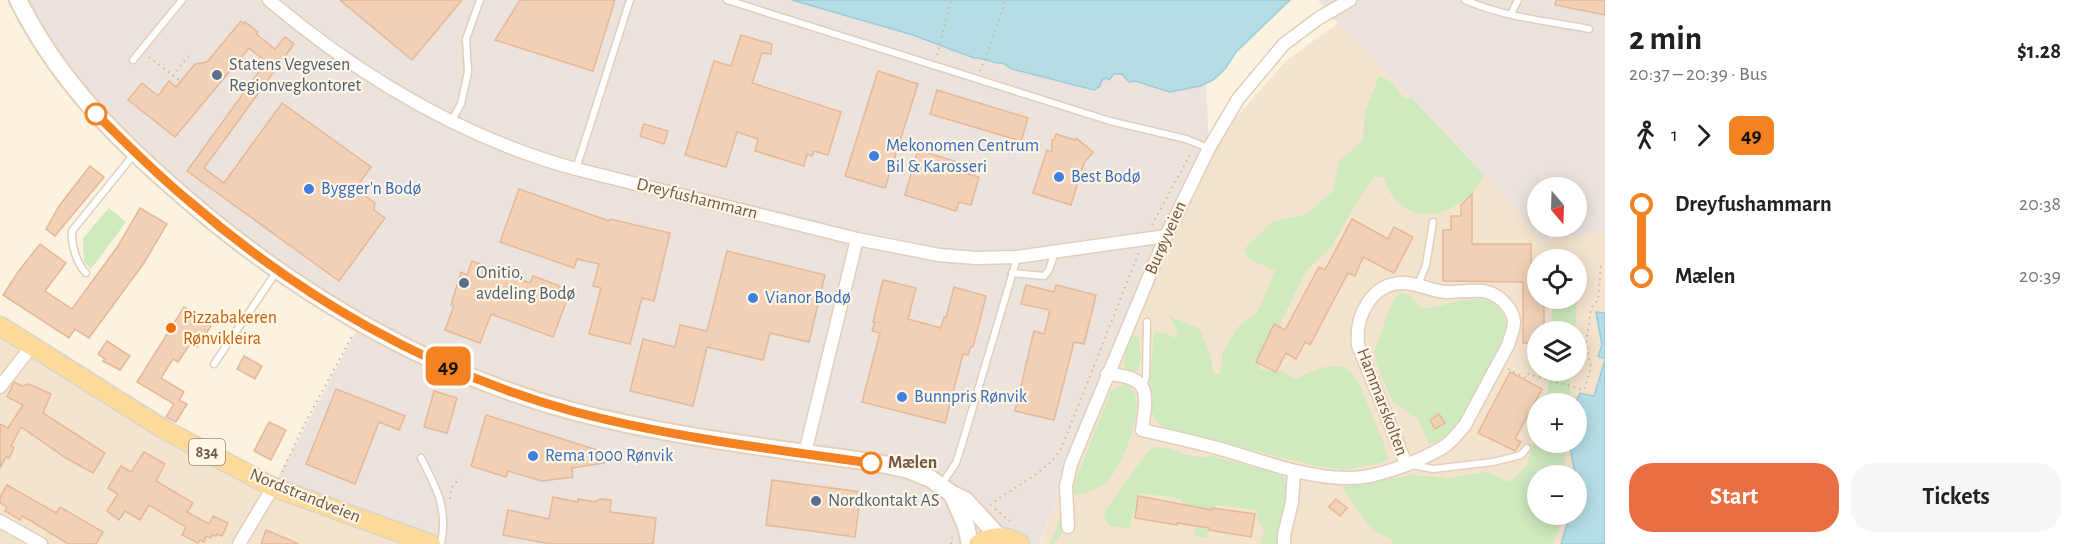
<!DOCTYPE html>
<html lang="en">
<head>
<meta charset="utf-8">
<style>
	:root { --surface:#fff; --page:#f6f6f6; --text:#202124; --muted:#757577; --accent:#e96e43 }
	body { margin:0; font-family:"Alegreya Sans",sans-serif; background:var(--page); color:var(--text); height:100vh; display:flex; flex-direction:column; font-size:22px; white-space:nowrap }
	* { box-sizing:border-box; margin:0 }
	p { font-size:20px; color:var(--muted) }
	.icon { flex:none; width:33px; height:33px; fill:none; stroke:currentColor; stroke-width:2; stroke-linecap:round; stroke-linejoin:round }
	.map { position:relative; flex:1; overflow:hidden }
	.side { display:flex; flex-direction:column; background:var(--surface); width:480px }
	.side>* { flex:none }
	.badge { padding:0 12px; border-radius:9px; font-size:21px; line-height:39px }
	.needle { width:39px; rotate:161deg }
	.controls { position:absolute; left:1527px; top:177px; display:grid; gap:12px }
	.controls a { display:grid; place-items:center; width:60px; height:60px; border-radius:50%; background:var(--surface); box-shadow:0 3px 15px #0003; font-size:30px }
	.map>.badge { position:absolute; translate:-50% -50%; box-shadow:0 0 0 3px #fff }
	.legs { display:flex; align-items:center; gap:9px; height:66px; padding:0 24px; font-size:20px }
	.legs p { margin-inline-start:auto }
	.head { display:flex; align-items:center; justify-content:space-between; height:102px; padding:0 24px }
	h1 { font-size:33px; font-weight:700; line-height:45px }
	.primary-button { display:flex; gap:12px; margin-top:auto; padding:12px 24px }
	.primary-button a { flex:1; height:69px; border-radius:24px; background:var(--accent); color:#fff; font-size:24px; font-weight:700; line-height:69px; text-align:center }
	.primary-button a+a { background:var(--page); color:var(--text) }
	ul { padding:0 24px; list-style:none }
	li { display:flex; align-items:center; gap:21px; height:72px; font-size:22px }
	li i { display:grid; place-items:center; width:9px; height:100%; margin:0 8px; background:currentColor }
	li i::after { content:''; width:15px; height:15px; margin:-8px; border:4px solid; border-radius:50%; background:var(--surface) }
	li p { margin-inline-start:auto }
	li:first-child i { background:linear-gradient(#0000 50%,currentColor 0) }
	li:last-child i { background:linear-gradient(currentColor 50%,#0000 0) }
	main { display:flex; flex:1; min-height:0 }
	.map>svg:first-child { display:block }
</style>
</head>
<body>
<main>
<div class="map">
<svg width="1605" height="544" viewBox="0 0 1605 544">
	<rect width="100%" height="100%" fill="#fcf2e0"/>
	<g fill="#f4e4ce" fill-rule="evenodd">
		<path d="M1338 23 1447 133 1542 240 1605 232V313L1596 312 1602 345 1598 356 1605 360 1594 396 1577 399 1576 403 1538 404V442L1571 443 1570 448 1576 475 1538 476V514L1570 515 1561 544H1040L1107 374 1209 148 1286 61ZM1538 260H1576V298H1538ZM1538 332H1576V370H1538Z"/>
		<path d="M0 326 273 487 432 544H0Z"/>
	</g>
	<g fill="#ebe3dc" fill-rule="evenodd">
		<path d="M18 0H792L913 35 974 58 982 57 999 64 1003 62 1012 69 1094 90 1102 80 1115 74H1122L1135 81 1170 92 1206 83 1209 148 1166 236 1039 544H422L273 487 360 324 291 280 87 104Z"/>
		<path d="M1318 0H1605V232L1542 240 1447 133 1329 14ZM1538 188H1576V226H1538Z"/>
	</g>
	<g fill="#cfeabf">
		<path d="M1379 76 1390 81 1405 99 1411 97 1484 175C1471 206 1425 229 1398 202 1391 195 1386 188 1385 178L1375 176 1358 200 1332 246 1306 271 1258 369 1283 372 1295 379C1347 353 1354 366 1372 415 1378 429 1385 444 1388 459L1382 463 1344 470 1317 466 1171 430C1168 428 1161 426 1158 423 1144 410 1153 352 1154 333L1163 332 1176 338 1178 333 1169 316 1200 329 1210 354 1214 374H1220L1223 352 1238 327 1258 311 1275 270 1248 259 1244 249 1272 222 1307 214 1333 191 1339 161 1362 141 1366 109Z"/>
		<path d="M109 208 126 222 91 269 84 262 83 238Z"/>
		<path d="M1577 277 1578 287 1575 331H1551L1553 299 1576 298Z"/>
		<path d="M1400 292 1410 296 1422 309C1445 308 1480 287 1500 309 1507 317 1507 325 1504 335 1492 359 1458 444 1429 444L1418 419 1393 402 1380 373 1374 352 1391 305Z"/>
		<path d="M1132 336H1135L1139 338 1141 358 1137 372 1126 369C1121 358 1128 347 1132 336Z"/>
		<path d="M1549 371H1569L1571 403H1544L1548 390Z"/>
		<path d="M1126 384C1130 386 1134 389 1135 394 1143 414 1123 462 1110 478 1100 490 1087 493 1072 495L1066 517V526L1054 544H1050L1112 389Z"/>
		<path d="M1537 428 1538 442 1566 443 1564 461 1568 475 1538 476V514L1563 515 1553 544H1393L1391 539 1372 530 1342 487 1412 475 1450 478 1487 472 1510 482 1527 465Z"/>
		<path d="M1156 447C1175 447 1193 461 1211 456L1281 474 1287 483 1288 495 1280 542 1278 544H1260L1264 530 1257 518 1256 510 1217 505 1216 512 1212 511 1208 538 1195 536 1194 528H1198L1201 511 1183 507 1182 499 1139 493 1129 529 1109 526 1104 517 1105 511 1148 451Z"/>
	</g>
	<g fill="#b5dde6" stroke="#9bccd8" stroke-width="1.5">
		<path d="M792 0H1290L1236 52 1225 69 1213 80 1200 86 1170 92 1135 81 1129 82 1122 74H1114L1109 80 1106 78 1102 80 1100 86 1094 90 1012 69 1003 63C995 65 985 57 974 58L913 35Z"/>
		<path d="M1596 312 1605 313V359L1598 356 1602 345Z"/>
		<path d="M1605 360V544H1561L1570 515 1576 514 1577 482 1570 448 1571 443 1576 442 1577 399 1580 393 1594 396Z"/>
	</g>
	<g fill="#f2d1b7" stroke="#e5b898" stroke-width="1.5">
		<path d="M340 0H462L412 60Z"/>
		<path d="M520 0H615L593 71 495 40Z"/>
		<path d="M1556 0H1605V15L1555 5Z"/>
		<path d="M241 21 244 24 245 22 258 32 256 34 275 49 285 37 294 44 204 168 224 183 282 103 371 167 358 185 362 188 360 192 375 203 374 210 385 218 339 281 187 171 266 62 249 48 175 137 128 100 142 83 158 96 169 81 176 87 195 64 207 62Z"/>
		<path d="M741 35 772 44 771 54 762 53 752 83 841 112 828 155 814 151 812 156 807 154 804 166 755 151 758 139 737 132 726 167 685 155 714 61 731 66Z"/>
		<path d="M878 71 918 84 885 188 845 176Z"/>
		<path d="M937 90 1028 118 1021 141 930 114Z"/>
		<path d="M644 124 668 131 664 144 640 136Z"/>
		<path d="M1056 134 1075 140 1076 138 1093 152 1084 163 1071 205 1033 193 1047 150 1052 152V140H1054Z"/>
		<path d="M918 150 970 166 968 174 979 177 971 205 959 202 956 211 905 195Z"/>
		<path d="M90 166 104 177 55 236 46 229 59 206Z"/>
		<path d="M519 189 609 221 610 219 670 233 654 301 642 298 630 344 589 334 601 288 593 286 599 264 577 259 574 268 500 242Z"/>
		<path d="M1472 194V244H1531V263L1538 265V298H1544V332H1538V343H1523V282L1443 281V230H1451V216H1461V205Z"/>
		<path d="M140 208 167 224 144 263 89 338 75 329 69 338 3 295 18 272 40 244 66 263 45 291 72 309 118 246Z"/>
		<path d="M1352 219 1388 239 1394 227 1413 237 1394 273 1363 257 1355 276 1348 273 1310 345 1305 342 1296 359 1286 353 1276 372 1256 362 1274 324 1285 330 1319 267 1325 270Z"/>
		<path d="M727 251 825 275 809 342 770 333 763 360 707 347 693 406 630 391 643 339 675 347 680 325 707 331Z"/>
		<path d="M472 261 530 283 533 276 560 286 557 293 568 297 553 337 491 314 480 343 445 330 454 306 451 305 461 272 467 275Z"/>
		<path d="M883 280 916 288 908 319 941 328 944 317 946 318 954 287 986 296 973 347 971 346 968 355 963 354 945 423 862 402 880 333 872 331 875 322H873Z"/>
		<path d="M1026 285 1054 292 1056 285 1096 295 1084 344 1074 342 1054 420 1015 411 1034 331 1044 334 1050 310 1021 304Z"/>
		<path d="M184 307 211 326 197 347 191 343 178 362 173 359 161 378 184 392 179 400 187 404 176 422 166 417 174 404 137 382Z"/>
		<path d="M107 341 130 356 120 370 103 361 105 359 98 354Z"/>
		<path d="M244 356 262 366 255 379 237 369Z"/>
		<path d="M1510 372 1542 389 1515 439 1521 442 1515 451 1478 433Z"/>
		<path d="M14 382 22 386 29 384 51 394 43 413 105 453 93 473 66 458 21 427 11 446 14 448 9 458 6 457 0 468V424L8 428 23 405 7 397Z"/>
		<path d="M336 389 405 416 399 430 379 422 355 484 306 464Z"/>
		<path d="M434 391 457 398 447 433 424 427Z"/>
		<path d="M1439 414 1445 423 1435 429 1430 420Z"/>
		<path d="M486 415 607 453 604 463 572 468 573 477 542 481 508 471 506 477 471 466Z"/>
		<path d="M269 422 286 430 271 460 254 451Z"/>
		<path d="M144 452 165 464 156 481 193 503 187 512 209 524 213 516 228 523 222 536 217 534 216 536 212 535 211 538 206 536 204 542 200 540 198 543 182 535 186 527 149 505 140 520 125 511 119 520 107 511 118 494 108 488 121 466 131 472Z"/>
		<path d="M772 480 861 492 855 537 766 525Z"/>
		<path d="M7 485 56 513 60 507 103 532 96 544H68L33 522 22 516 20 520 5 511 7 507 0 503V497Z"/>
		<path d="M1138 496 1212 510V508L1255 514 1251 537 1209 530V528L1177 523V525L1135 518Z"/>
		<path d="M553 497 578 502V499L595 502 600 499 611 500 610 512 656 518 653 544H551L503 535 508 510 549 519Z"/>
		<path d="M1336 499 1347 508 1340 516 1329 507Z"/>
		<path d="M266 530 299 544H261Z"/>
	</g>
	<g fill="none" stroke-linecap="round" stroke-linejoin="round">
		<defs>
			<g id="lane">
				<path d="M727 0 1110 121 1186 139 1208 148"/>
				<path d="M1465 0C1503 17 1548 21 1589 29"/>
				<path d="M1511 14 1518 0"/>
				<path d="M133 60 182 0"/>
				<path d="M451 122 461 104 468 72 466 39 480 0"/>
				<path d="M576 169 630 0"/>
				<path d="M86 273C77 264 71 245 72 231L135 153"/>
				<path d="M1012 273 1044 276 1049 270 1055 252"/>
				<path d="M1418 285 1426 265 1433 222"/>
				<path d="M214 364 277 271"/>
				<path d="M1143 387 1146 377 1147 322"/>
				<path d="M421 458C437 489 448 508 441 544"/>
				<path d="M1412 465 1433 469 1493 462 1521 455 1527 448"/>
				<path d="M941 485 956 463 962 444 1017 258"/>
			</g>
			<g id="street">
				<path d="M269 0C359 76 462 138 576 169L857 239 939 255 976 258 1017 257 1166 236"/>
				<path d="M1107 374C1152 377 1147 393 1142 430 1172 437 1202 443 1231 452 1268 463 1308 478 1347 478 1375 479 1418 462 1442 448 1452 442 1458 433 1465 425L1508 345C1510 338 1514 329 1514 322 1513 307 1497 293 1483 291 1471 290 1458 292 1446 292 1432 291 1419 284 1405 283 1372 282 1355 315 1358 345L1406 464"/>
				<path d="M0 387 31 347"/>
				<path d="M805 453 857 239"/>
				<path d="M0 521 41 544"/>
				<path d="M1068 527 1066 486 1071 464 1166 236 1209 148 1238 99 1284 44 1319 18 1350 0"/>
				<path d="M239 544 273 487"/>
				<path d="M1284 544V535L1292 502 1294 471"/>
			</g>
			<g id="secondary">
				<path d="M18 0C55 74 106 128 167 182 283 286 420 370 572 411 648 431 727 442 805 453 840 458 876 461 909 470L931 479 952 494 965 500 999 537"/>
				<path d="M952 494 966 526 970 544"/>
			</g>
			<g id="primary">
				<path d="M0 326 165 430 273 487 431 544"/>
				<path d="M978 544C992 535 1007 535 1020 544"/>
			</g>
		</defs>
		<use href="#lane" stroke="#e0cfbc" stroke-width="9"/>
		<use href="#street" stroke="#e0cfbc" stroke-width="15"/>
		<use href="#secondary" stroke="#e5d0ba" stroke-width="20"/>
		<use href="#primary" stroke="#dbd4cf" stroke-width="21"/>
		<g stroke="#d6b49b" stroke-width="2" stroke-dasharray="1.5 4.5" stroke-linecap="butt">
			<path d="M937 55 951 0"/>
			<path d="M149 57 180 81"/>
			<path d="M980 71 995 32 1005 0"/>
			<path d="M173 76 188 56"/>
			<path d="M1152 225 1192 151"/>
			<path d="M1508 369 1526 378 1528 374 1584 390 1591 367 1586 344 1591 308 1598 300 1601 266"/>
			<path d="M282 472 303 427 352 336"/>
			<path d="M450 499 452 487 460 478"/>
			<path d="M990 505C1013 487 1045 474 1061 449L1139 252"/>
			<path d="M995 509 1011 522"/>
			<path d="M951 544 952 537"/>
		</g>
		<use href="#lane" stroke="#fff" stroke-width="6"/>
		<use href="#street" stroke="#fff" stroke-width="12"/>
		<use href="#secondary" stroke="#fff" stroke-width="16"/>
		<use href="#primary" stroke="#fcda97" stroke-width="18"/>
	</g>
	<g fill="none" stroke-linecap="round" stroke-linejoin="round">
		<defs>
			<path id="line-1" d="M96 114C127 144 156 174 189 201 300 297 430 372 572 411 669 437 771 449 871 463"/>
		</defs>
		<use href="#line-1" stroke="#fff" stroke-width="14"/>
		<use href="#line-1" stroke="#f58220" stroke-width="9"/>
	</g>
	<g fill="#5c6f8a" stroke="#fff6e6" stroke-width="2">
		<circle cx="217" cy="75" r="6"/>
		<circle cx="464" cy="283" r="6"/>
		<circle cx="816" cy="501" r="6"/>
	</g>
	<g fill="#fff" stroke="#f58220" stroke-width="3">
		<circle cx="96" cy="114" r="10"/>
		<circle cx="871" cy="463" r="10"/>
	</g>
	<g fill="#3f7fe0" stroke="#fff6e6" stroke-width="2">
		<circle cx="874" cy="156" r="6"/>
		<circle cx="1059" cy="177" r="6"/>
		<circle cx="309" cy="189" r="6"/>
		<circle cx="753" cy="298" r="6"/>
		<circle cx="902" cy="397" r="6"/>
		<circle cx="533" cy="456" r="6"/>
	</g>
	<circle fill="#e8710a" stroke="#fff6e6" stroke-width="2" cx="171" cy="328" r="6"/>
	<g text-anchor="middle" dominant-baseline="central" stroke-width="4.5" stroke-linejoin="round" paint-order="stroke">
		<rect fill="#fff6e6" stroke="#9d8777" stroke-width="1.5" x="189" y="439" width="36" height="26" rx="4.5"/>
		<g font-size="16" font-weight="bold" fill="#735847">
			<text x="207" y="452">834</text>
		</g>
		<g font-size="18" fill="#4e5e75" stroke="#fff6e6" text-anchor="start">
			<text x="229" y="65">Statens Vegvesen<tspan x="229" dy="21">Regionvegkontoret</tspan></text>
			<text x="476" y="273">Onitio,<tspan x="476" dy="21">avdeling Bodø</tspan></text>
			<text x="828" y="501">Nordkontakt AS</text>
		</g>
		<g font-size="18" fill="#366cbe" stroke="#fff6e6" text-anchor="start">
			<text x="886" y="146">Mekonomen Centrum<tspan x="886" dy="21">Bil &amp; Karosseri</tspan></text>
			<text x="1071" y="177">Best Bodø</text>
			<text x="321" y="189">Bygger'n Bodø</text>
			<text x="765" y="298">Vianor Bodø</text>
			<text x="914" y="397">Bunnpris Rønvik</text>
			<text x="545" y="456">Rema 1000 Rønvik</text>
		</g>
		<g font-size="18" fill="#735847" stroke="#fff6e6">
			<text transform="translate(697 199) rotate(14)">Dreyfushammarn</text>
			<text transform="translate(1166 238) rotate(-66)">Burøyveien</text>
			<text transform="translate(1382 402) rotate(69)">Hammarskolten</text>
			<text transform="translate(305 496) rotate(22)">Nordstrandveien</text>
		</g>
		<g font-size="18" fill="#c56008" stroke="#fff6e6" text-anchor="start">
			<text x="183" y="318">Pizzabakeren<tspan x="183" dy="21">Rønvikleira</tspan></text>
		</g>
		<g font-size="18" font-weight="bold" fill="#735847" stroke="#fff6e6" text-anchor="start">
			<text x="888" y="463">Mælen</text>
		</g>
	</g>
</svg>
<div class="controls">
<a><svg class="needle" viewBox="-14 -14 28 28"><path d="M0-13l5 13h-10z" fill="#e53935"/><path d="M0 13l5-13h-10z" fill="#757577"/></svg></a>
<a><svg class="icon" aria-label="locate" viewBox="0 0 24 24"><circle cx="12" cy="12" r="6"/><path d="M12 2v4M12 18v4M2 12h4M18 12h4"/></svg></a>
<a><svg class="icon" aria-label="layers" viewBox="0 0 24 24"><path d="M12 4l9 5-9 5-9-5zM3 14l9 5 9-5"/></svg></a>
<a>+</a>
<a>−</a>
</div>
<b class="badge" style="left:448px;top:366px;background:#f58220;color:#111">49</b>
</div>
<section class="side">
<div class="head"><div><h1>2 min</h1><p>20:37 – 20:39 · Bus</p></div><b>$1.28</b></div>
<div class="legs"><svg class="icon" aria-label="walk" viewBox="0 0 24 24"><circle cx="13" cy="4" r="2"/><path d="M13 8l-2 6 4 7M11 14l-3 7M7 12l3-4h3l4 4"/></svg>1<svg class="icon" aria-label="forward" viewBox="0 0 24 24"><path d="M9 5l7 7-7 7"/></svg><b class="badge" style="background:#f58220;color:#111">49</b></div>
<ul>
<li><i style="color:#f58220"></i><b>Dreyfushammarn</b><p>20:38</p></li>
<li><i style="color:#f58220"></i><b>Mælen</b><p>20:39</p></li>
</ul>
<div class="primary-button"><a>Start</a><a>Tickets</a></div>
</section>
</main>
</body>
</html>
